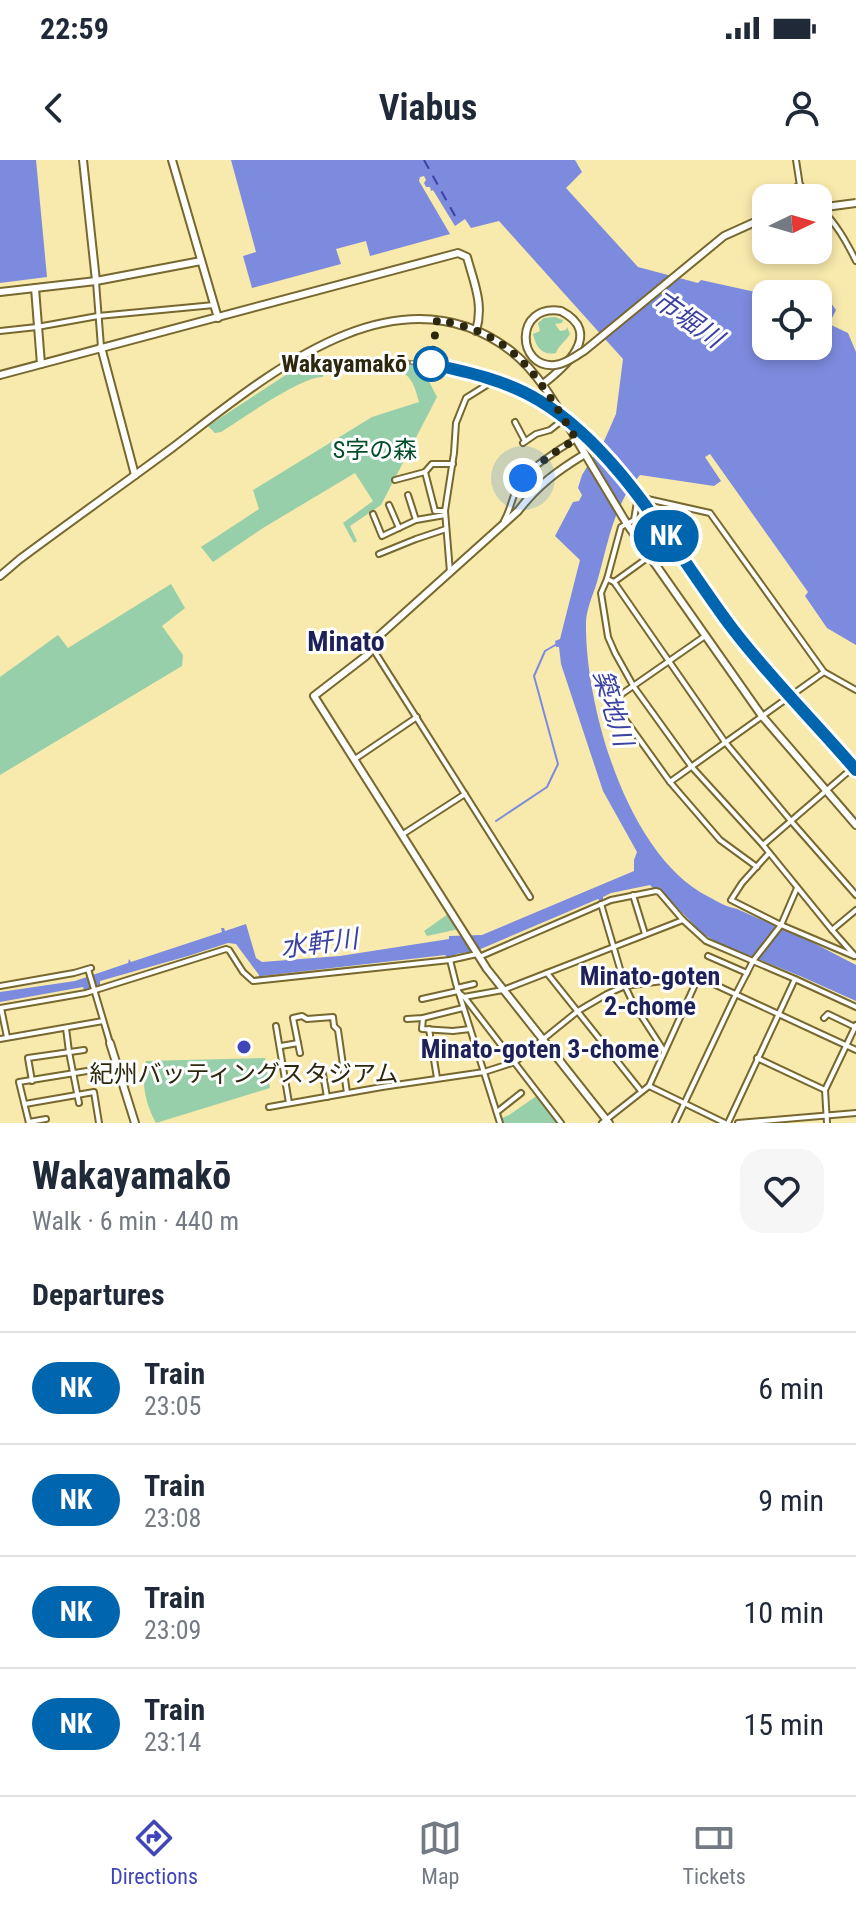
<!DOCTYPE html>
<html lang="en">
<head>
<meta charset="utf-8">
<style>
	:root { --surface:#fff; --page:#f6f6f7; --text:#1f2937; --muted:#747a83; --line:#e0e1e3; --accent:#4145ba }
	body { margin:0; font-family:"Roboto Condensed","Noto Sans JP",sans-serif; background:var(--page); color:var(--text); height:100vh; display:flex; flex-direction:column; font-size:30px; white-space:nowrap }
	* { box-sizing:border-box; margin:0 }
	p { font-size:26px; color:var(--muted) }
	.icon { flex:none; width:44px; height:44px; fill:none; stroke:currentColor; stroke-width:2; stroke-linecap:round; stroke-linejoin:round }
	.map { position:relative; height:963px; overflow:hidden }
	.details { display:flex; flex-direction:column; background:var(--surface); flex:1 }
	.details>* { flex:none }
	.badge { padding:0 16px; border-radius:26px; font-size:28px; line-height:52px }
	.needle { width:52px; rotate:85deg }
	.tools { position:absolute; left:752px; top:24px; display:grid; gap:16px }
	.tools a { display:grid; place-items:center; width:80px; height:80px; border-radius:16px; background:var(--surface); box-shadow:0 4px 12px #0003; font-size:40px }
	.you { position:absolute; width:40px; height:40px; margin:-20px; border:6px solid #fff; border-radius:50%; background:#1a73e8; box-shadow:0 0 0 12px #1a73e833 }
	.map>.badge { position:absolute; translate:-50% -50%; box-shadow:0 0 0 4px #fff }
	h2 { padding:0 32px; font-size:30px; line-height:72px }
	.round { display:grid; place-items:center; flex:none; width:84px; height:84px; border-radius:24px; background:var(--page) }
	.headline { display:flex; align-items:center; justify-content:space-between; height:136px; padding:0 32px }
	h1 { font-size:38px; font-weight:700; line-height:60px }
	ul { padding:0; list-style:none }
	li { display:flex; align-items:center; gap:24px; height:112px; padding:0 32px; border-top:2px solid var(--line) }
	li div { flex:1 }
	li b { display:block; font-size:30px }
	li em { font-style:normal }
	li .badge { min-width:88px; font-weight:700; text-align:center }
	.status { display:flex; justify-content:space-between; align-items:center; height:56px; padding:0 40px; background:var(--surface); direction:ltr }
	.status svg { height:22px; fill:currentColor }
	header { display:flex; justify-content:space-between; align-items:center; height:104px; padding:0 32px; background:var(--surface); font-size:36px; font-weight:700 }
	.menu { display:flex; justify-content:space-around; align-items:center; height:112px; border-top:2px solid var(--line); background:var(--surface); font-size:22px; color:var(--muted) }
	.menu a { display:grid; justify-items:center; gap:4px }
	.menu .on { color:var(--accent) }
	.map>svg:first-child { display:block }
</style>
</head>
<body>
<div class="status"><b>22:59</b><svg viewBox="0 0 49 12"><path d="M0 12V9h3v3zM5 12V6h3v6zM10 12V3h3v9zM15 12V0h3v12zM26 1h20v11H26zM47 4h2v5h-2z"/></svg></div>
<header><svg class="icon" aria-label="back" viewBox="0 0 24 24"><path d="M15 5l-7 7 7 7"/></svg>Viabus<svg class="icon" aria-label="person" viewBox="0 0 24 24"><circle cx="12" cy="8" r="4"/><path d="M4 21q1-7 8-7t8 7"/></svg></header>
<div class="map">
<svg width="856" height="963" viewBox="0 0 856 963">
	<rect width="100%" height="100%" fill="#f8e9ac"/>
	<g fill="#98cfab">
		<path d="M555 157 563 160 562 163 555 164 560 171 566 170 567 167 570 174C566 181 558 186 556 193 542 196 536 187 533 174L540 171 538 163 544 158Z"/>
		<path d="M362 201 421 206 437 237 381 345 350 366 357 381 354 383 343 363 373 341 355 313 263 368 213 402 201 387 259 349 253 330 372 257 419 242C416 232 414 221 405 214L382 211 345 213 337 206Z"/>
		<path d="M310 203 320 205 324 213 323 217C302 216 242 259 221 272L215 273 208 266 298 207Z"/>
		<path d="M171 424 185 448 162 466 183 495 182 506 0 615V517L58 475 68 488Z"/>
		<path d="M448 754 459 769 427 776 424 771Z"/>
		<path d="M265 898 270 928 156 963C145 943 141 923 146 901Z"/>
		<path d="M538 935 558 963H504L502 958 509 955Z"/>
	</g>
	<g fill="#7d8bde">
		<path d="M0 0H36L47 117 0 123Z"/>
		<path d="M231 0H575L582 12 566 28 638 107 698 123 701 120 760 133 758 139 761 141 764 134 766 135V186H818V138L831 143 836 150 829 164 848 173 856 192V485L827 468 805 436 808 432 710 294 705 297 721 321 714 326 640 315C634 323 627 331 623 340 610 365 605 395 597 422 593 435 586 450 586 463 585 547 628 697 709 737 718 742 727 747 737 749L806 779 856 805V841L800 816 720 784 703 774 660 730 653 728 650 725 611 733 603 737V740L600 741 598 739 476 791 456 794 454 797 448 798 445 795 262 816V819H259V815L236 784 228 783 188 796 100 821V825L84 830 83 827 0 842V832L75 821 128 803 129 799 131 802 222 772 221 768H224L225 771 246 764 256 798 262 802 340 796 449 779V776L482 775 634 711V700L637 692 603 631 561 504 559 487H556L555 481 560 479 580 400 555 376 573 342 579 341 582 335 578 328 582 315 599 287 601 288 616 254 623 199 499 61 471 68 465 59 455 66 433 30 431 31 430 27H426L424 23 426 20 424 16 420 17 419 21 450 74 370 96 366 81 336 89 341 104 252 128 243 96 256 92Z"/>
	</g>
	<g fill="none" stroke-linecap="round" stroke-linejoin="round">
		<path stroke="#7d8bde" stroke-width="2" d="M496 661 547 627 558 604 534 516 545 491 557 484"/>
		<path stroke="#3c42a2" stroke-width="2" stroke-dasharray="10 8" stroke-linecap="butt" d="M424 0 459 63"/>
		<defs>
			<g id="street">
				<path d="M796 0 800 26 809 38"/>
				<path d="M820 48C836 63 846 81 856 101"/>
				<path d="M96 122 101 187"/>
				<path d="M0 171 37 167 98 156 214 145"/>
				<path d="M515 262 525 281"/>
				<path d="M523 283 536 274 550 270 564 259"/>
				<path d="M425 312 435 351H444"/>
				<path d="M395 320 425 312 432 304H453"/>
				<path d="M408 335 416 360"/>
				<path d="M389 345 399 368"/>
				<path d="M373 354 382 376 416 360 445 355"/>
				<path d="M504 361C511 349 512 336 519 324 526 310 562 287 576 279"/>
				<path d="M379 394 416 379 446 369"/>
				<path d="M450 412 445 351 454 293 456 263 466 238 490 223"/>
				<path d="M607 419 614 422 650 396"/>
				<path d="M614 422 725 582 791 661 856 735"/>
				<path d="M705 476 616 538 613 542 614 544 670 622 720 680 757 707"/>
				<path d="M373 489 530 737"/>
				<path d="M355 599 417 557"/>
				<path d="M670 622 824 512"/>
				<path d="M403 674 465 634"/>
				<path d="M763 685 856 605"/>
				<path d="M769 693 742 723 731 740 781 765 854 796"/>
				<path d="M633 735 645 774"/>
				<path d="M601 744 625 826 633 843 664 891"/>
				<path d="M832 770 763 685 691 606 634 527 615 493 608 477 601 433 607 419 621 367 634 360 637 342 643 338 710 353 824 512 856 530"/>
				<path d="M708 796 747 813"/>
				<path d="M855 796 832 770 856 750"/>
				<path d="M479 797 611 740 656 731 659 732 683 760 706 781 795 819"/>
				<path d="M450 800 456 824 500 963"/>
				<path d="M88 809 110 883"/>
				<path d="M547 813 641 931"/>
				<path d="M0 826 74 813 91 808"/>
				<path d="M457 828 474 824"/>
				<path d="M458 832 464 837 503 830 683 760"/>
				<path d="M465 838 561 963"/>
				<path d="M422 839 458 831"/>
				<path d="M0 848 86 833 226 789 229 790 243 812 253 821 450 800 477 794"/>
				<path d="M1 848 7 877"/>
				<path d="M423 858 422 869 453 871 470 869"/>
				<path d="M824 858 828 854 855 867"/>
				<path d="M407 859 423 858 463 848"/>
				<path d="M276 866 289 943"/>
				<path d="M66 868 69 892 79 943"/>
				<path d="M429 869 437 918"/>
				<path d="M0 879 103 861"/>
				<path d="M281 886 298 883"/>
				<path d="M300 893 293 858 302 856 307 859 333 857 334 866 338 870 347 933"/>
				<path d="M757 898 825 930 827 963"/>
				<path d="M323 914 327 937"/>
				<path d="M32 921 28 898 84 890"/>
				<path d="M649 926 725 963"/>
				<path d="M825 930 856 865"/>
				<path d="M25 944 94 932 99 963"/>
				<path d="M269 947 382 927 484 912 515 902 578 851 607 834 625 826 685 818 705 820 856 890"/>
				<path d="M497 952 521 933"/>
				<path d="M29 962 46 959"/>
				<path d="M29 963 19 922 87 911"/>
				<path d="M602 963 649 926 698 818"/>
				<path d="M675 963 736 834 753 801 781 765 797 728"/>
				<path d="M728 963 795 819 856 847"/>
				<path d="M738 963 856 953"/>
			</g>
			<g id="secondary">
				<path d="M83 0 96 121"/>
				<path d="M172 0 218 158"/>
				<path d="M779 38 800 26"/>
				<path d="M766 50C742 84 775 112 802 90"/>
				<path d="M35 128 41 204"/>
				<path d="M0 132 96 121 201 101"/>
				<path d="M101 187 135 315"/>
				<path d="M0 215 458 93 467 97C474 123 484 144 476 171"/>
				<path d="M543 224C565 207 604 173 561 151"/>
				<path d="M0 416 20 399C71 361 122 325 172 288 263 219 395 102 511 191 544 217 563 258 585 294 557 311 538 325 518 351L380 475 373 489 366 496 314 536 487 809 609 963"/>
				<path d="M110 883 135 963"/>
			</g>
			<path id="primary" d="M585 294 627 364 762 556 856 665"/>
		</defs>
		<use href="#street" stroke="#76682e" stroke-width="8"/>
		<use href="#secondary" stroke="#76682e" stroke-width="10"/>
		<use href="#primary" stroke="#76682e" stroke-width="10"/>
		<use href="#street" stroke="#fff" stroke-width="4"/>
		<use href="#secondary" stroke="#fff" stroke-width="6"/>
		<use href="#primary" stroke="#fff" stroke-width="6"/>
		<defs>
			<path id="rail" d="M375 200C431 202 491 211 540 240 618 287 677 394 732 467 769 518 815 562 856 610"/>
		</defs>
		<use href="#rail" stroke="#8a8057" stroke-width="5"/>
		<use href="#rail" stroke="#fff" stroke-width="2" stroke-dasharray="6" stroke-linecap="butt"/>
		<defs>
			<g id="secondary-bridge">
				<path d="M818 48 856 43"/>
				<path d="M561 151C514 143 516 209 555 205 566 204 575 196 584 191L724 76 766 57"/>
			</g>
		</defs>
		<use href="#secondary-bridge" stroke="#76682e" stroke-width="10" stroke-linecap="butt"/>
		<use href="#secondary-bridge" stroke="#fff" stroke-width="6"/>
	</g>
	<g fill="none" stroke-linecap="round" stroke-linejoin="round">
		<defs>
			<path id="line" d="M431 204C468 212 508 221 540 241 619 288 677 395 732 468 770 518 815 562 856 610"/>
		</defs>
		<use href="#line" stroke="#fff" stroke-width="18"/>
		<use href="#line" stroke="#0065af" stroke-width="12"/>
		<path stroke="#2d270e" stroke-width="8" stroke-dasharray="0 14.4" d="M431 204 437 160C516 173 538 217 576 279L549 296 523 318"/>
	</g>
	<circle fill="#fff" stroke="#0065af" stroke-width="4" cx="431" cy="204" r="16"/>
	<circle fill="#4145ba" stroke="#fff" stroke-width="3" cx="244" cy="887" r="8"/>
	<g text-anchor="middle" dominant-baseline="central" stroke-width="6" stroke-linejoin="round" paint-order="stroke">
		<g font-size="24" font-weight="bold" fill="#2d270e" stroke="#fff" text-anchor="end">
			<text x="407" y="204">Wakayamakō</text>
		</g>
		<g font-size="24" fill="#004d29" stroke="#fff">
			<text x="375" y="290">S字の森</text>
		</g>
		<g font-size="24" fill="#2d270e" stroke="#fff">
			<text x="244" y="914">紀州バッティングスタジアム</text>
		</g>
		<g font-size="26" font-style="italic" fill="#3c42a2" stroke="#fff">
			<text transform="translate(688 159) rotate(35)">市堀川</text>
			<text transform="translate(613 548) rotate(73)">築地川</text>
			<text transform="translate(319 783) rotate(-7)">水軒川</text>
		</g>
		<g font-size="26" font-weight="bold" fill="#1d2159" stroke="#fff">
			<text x="650" y="816">Minato-goten<tspan x="650" dy="30">2-chome</tspan></text>
			<text x="540" y="889">Minato-goten 3-chome</text>
		</g>
		<g font-size="28" font-weight="bold" fill="#1d2159" stroke="#fff">
			<text x="346" y="481">Minato</text>
		</g>
	</g>
</svg>
<div class="tools">
<a><svg class="needle" viewBox="-14 -14 28 28"><path d="M0-13l5 13h-10z" fill="#e53935"/><path d="M0 13l5-13h-10z" fill="#747a83"/></svg></a>
<a><svg class="icon" aria-label="locate" viewBox="0 0 24 24"><circle cx="12" cy="12" r="6"/><path d="M12 2v4M12 18v4M2 12h4M18 12h4"/></svg></a>
</div>
<div class="you" style="left:523px;top:318px"></div>
<b class="badge" style="left:666px;top:376px;background:#0065af;color:#fff">NK</b>
</div>
<section class="details">
<div class="headline"><div><h1>Wakayamakō</h1><p>Walk · 6 min · 440 m</p></div><a class="round"><svg class="icon" aria-label="heart" viewBox="0 0 24 24"><path d="M12 20l-8-8c-3-5 5-10 8-4 3-6 11-1 8 4z"/></svg></a></div>
<h2>Departures</h2>
<ul>
<li><span class="badge" style="background:#0065af;color:#fff">NK</span><div><b>Train</b><p>23:05</p></div><em>6 min</em></li>
<li><span class="badge" style="background:#0065af;color:#fff">NK</span><div><b>Train</b><p>23:08</p></div><em>9 min</em></li>
<li><span class="badge" style="background:#0065af;color:#fff">NK</span><div><b>Train</b><p>23:09</p></div><em>10 min</em></li>
<li><span class="badge" style="background:#0065af;color:#fff">NK</span><div><b>Train</b><p>23:14</p></div><em>15 min</em></li>
</ul>
</section>
<nav class="menu">
<a class="on"><svg class="icon" aria-label="directions" viewBox="0 0 24 24"><path d="M12 3l9 9-9 9-9-9zM9 14v-3h6M13 9l2 2-2 2"/></svg>Directions</a>
<a><svg class="icon" aria-label="map" viewBox="0 0 24 24"><path d="M3 6l6-2 6 2 6-2v14l-6 2-6-2-6 2zM9 4v14M15 6v14"/></svg>Map</a>
<a><svg class="icon" aria-label="tickets" viewBox="0 0 24 24"><path d="M3 7h18v10H3zM15 7v10"/></svg>Tickets</a>
</nav>
</body>
</html>
